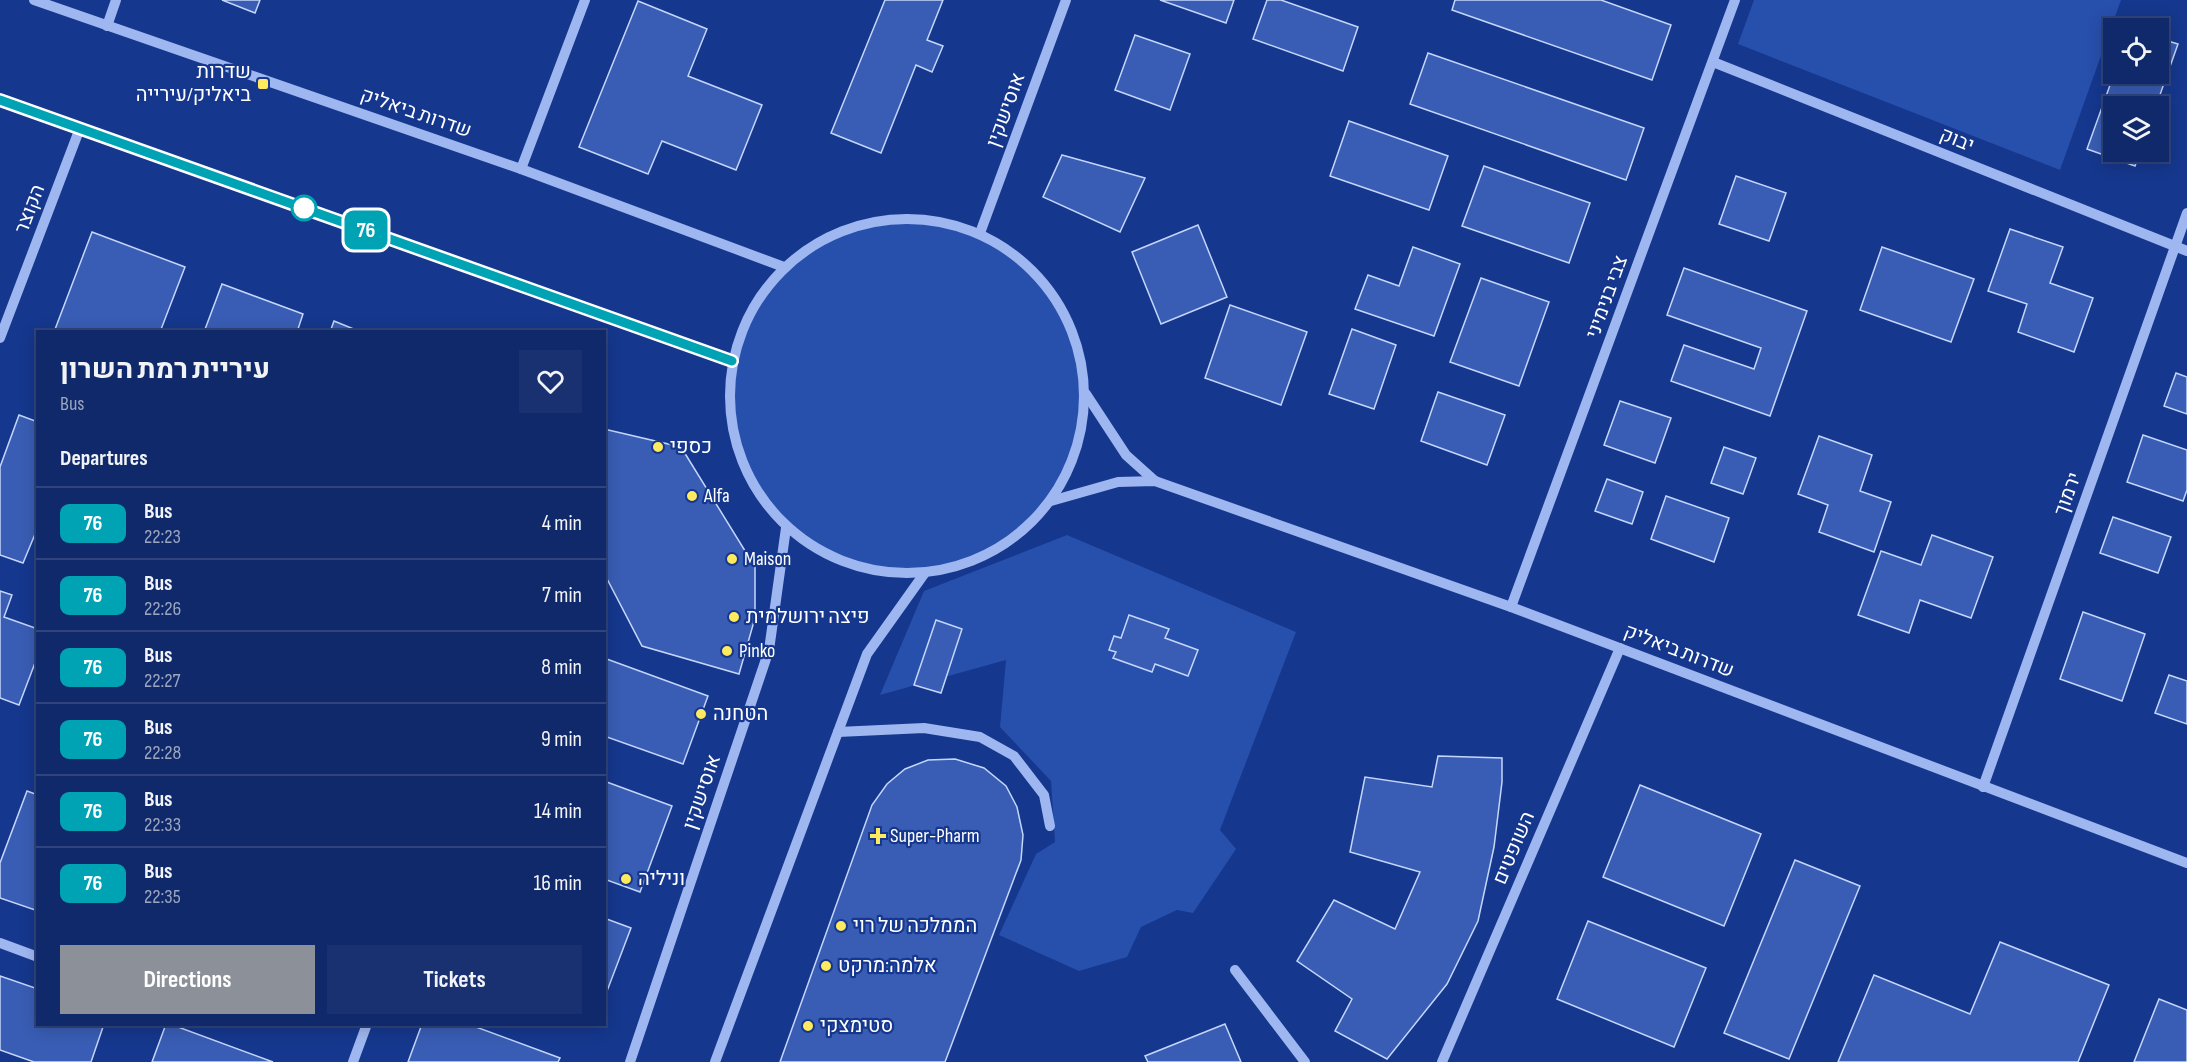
<!DOCTYPE html>
<html lang="en">
<head>
<meta charset="utf-8">
<style>
	:root { --surface:#10296a; --page:#193170; --text:#f1f3f6; --muted:#9ca6c1; --line:#30457e; --accent:#8c9099 }
	body { margin:0; font-family:"Sofia Sans Condensed",Heebo,sans-serif; background:var(--page); color:var(--text); height:100vh; display:flex; flex-direction:column; font-size:22px; white-space:nowrap }
	* { box-sizing:border-box; margin:0 }
	p { font-size:20px; color:var(--muted) }
	.icon { flex:none; width:33px; height:33px; fill:none; stroke:currentColor; stroke-width:2; stroke-linecap:round; stroke-linejoin:round }
	.map { position:relative; flex:1; overflow:hidden }
	.side { position:absolute; left:36px; top:330px; width:570px; height:696px; display:flex; flex-direction:column; background:var(--surface); border-radius:0px; box-shadow:0 3px 15px #0003,0 0 0 2px var(--line) }
	.side>* { flex:none }
	.badge { padding:0 12px; border-radius:9px; font-size:21px; line-height:39px }
	.tools { position:absolute; left:2103px; top:18px; display:grid; gap:12px }
	.tools a { display:grid; place-items:center; width:66px; height:66px; border-radius:0px; background:var(--surface); box-shadow:0 3px 15px #0003,0 0 0 2px var(--line); font-size:30px }
	.map>.badge { position:absolute; translate:-50% -50%; box-shadow:0 0 0 3px #fff }
	h2 { padding:0 24px; font-size:22px; line-height:54px }
	.round { display:grid; place-items:center; flex:none; width:63px; height:63px; border-radius:0px; background:var(--page) }
	.overview { display:flex; align-items:center; justify-content:space-between; height:102px; padding:0 24px }
	h1 { font-size:28px; font-weight:700; line-height:45px }
	.button { display:flex; gap:12px; margin-top:auto; padding:12px 24px }
	.button a { flex:1; height:69px; border-radius:0px; background:var(--accent); color:#fff; font-size:24px; font-weight:700; line-height:69px; text-align:center }
	.button a+a { background:var(--page); color:var(--text) }
	ul { padding:0; list-style:none }
	li { display:flex; align-items:center; gap:18px; height:72px; padding:0 24px; border-top:2px solid var(--line) }
	li div { flex:1 }
	li b { display:block; font-size:22px }
	li em { font-style:normal }
	li .badge { min-width:66px; font-weight:700; text-align:center }
	.map>svg:first-child { display:block }
</style>
</head>
<body>
<div class="map">
<svg width="2187" height="1062" viewBox="0 0 2187 1062">
	<rect width="100%" height="100%" fill="#15378d"/>
	<g fill="#274fac">
		<path d="M1754 0H2121L2060 170 1738 44Z"/>
		<circle cx="907" cy="396" r="177"/>
		<path d="M1067 535 1296 632 1220 830 1236 849 1193 913 1177 910 1141 927 1127 957 1079 971 999 935 1036 854 1055 842 1051 781 1000 727 1006 660 880 695 924 591Z"/>
	</g>
	<g fill="#395db4" stroke="#c5d6fb" stroke-width="1.5">
		<path d="M222 0H260L255 13Z"/>
		<path d="M885 0H943L927 40 943 46 932 72 916 65 881 153 831 133Z"/>
		<path d="M1160 0H1234L1226 23Z"/>
		<path d="M1267 0H1281L1358 27 1343 71 1253 39Z"/>
		<path d="M1455 0H1601L1671 25 1652 80 1452 10Z"/>
		<path d="M638 1 707 29 688 76 762 105 736 170 662 141 648 174 579 147Z"/>
		<path d="M1135 35 1190 54 1170 110 1115 90Z"/>
		<path d="M2158 38 2178 44 2156 106H2114V152H2140L2135 166 2087 149 2114 74H2158Z"/>
		<path d="M1428 53 1644 128 1626 180 1410 104Z"/>
		<path d="M1349 121 1448 156 1429 210 1330 176Z"/>
		<path d="M1062 155 1145 178 1120 232 1043 197Z"/>
		<path d="M1484 166 1590 203 1569 263 1462 226Z"/>
		<path d="M1736 176 1786 193 1769 241 1719 224Z"/>
		<path d="M1198 225 1227 297 1161 324 1132 252Z"/>
		<path d="M2010 229 2063 247 2050 283 2093 298 2074 352 2018 332 2027 304 1988 291Z"/>
		<path d="M92 232 185 267 160 332H54Z"/>
		<path d="M1413 247 1460 264 1434 336 1355 309 1368 275 1399 286Z"/>
		<path d="M1882 247 1974 279 1951 342 1860 310Z"/>
		<path d="M1684 268 1807 311 1770 416 1671 381 1684 345 1754 369 1761 348 1667 315Z"/>
		<path d="M1481 278 1549 302 1519 386 1450 362Z"/>
		<path d="M222 284 303 314 297 332H204Z"/>
		<path d="M1230 305 1307 332 1281 405 1205 378Z"/>
		<path d="M334 321 361 332H330Z"/>
		<path d="M1352 329 1396 345 1374 409 1329 394Z"/>
		<path d="M2176 373 2187 377V414L2164 406Z"/>
		<path d="M1438 392 1505 415 1487 465 1421 441Z"/>
		<path d="M1620 401 1671 418 1655 463 1604 445Z"/>
		<path d="M19 415 38 422V527L23 563 0 555V467Z"/>
		<path d="M604 429 681 447 755 567V618L739 674 642 646 604 573Z"/>
		<path d="M2143 435 2187 450V490L2183 501 2127 482Z"/>
		<path d="M1819 436 1872 455 1860 491 1891 502 1874 552 1819 532 1828 505 1798 494Z"/>
		<path d="M1724 447 1756 458 1743 494 1711 483Z"/>
		<path d="M1607 479 1643 492 1632 524 1595 511Z"/>
		<path d="M1666 496 1729 518 1714 562 1651 539Z"/>
		<path d="M2113 517 2171 537 2158 573 2100 553Z"/>
		<path d="M1932 535 1993 557 1971 618 1920 600 1909 633 1858 615 1881 551 1921 565Z"/>
		<path d="M0 591 12 595 4 617 38 629V655L19 705 0 698Z"/>
		<path d="M2083 612 2145 634 2122 701 2060 679Z"/>
		<path d="M1129 615 1169 629 1165 638 1198 650 1188 676 1155 664 1152 672 1113 658 1116 652 1109 650 1114 636 1121 638Z"/>
		<path d="M936 620 962 629 941 693 914 685Z"/>
		<path d="M604 658 708 696 683 764 604 736Z"/>
		<path d="M2169 675 2187 681V724L2155 713Z"/>
		<path d="M1438 756 1502 758V782L1494 847 1478 921 1447 984 1387 1059 1335 1031 1352 999 1297 961 1334 900 1395 929 1420 872 1350 852 1365 777 1432 787Z"/>
		<path d="M955 759 984 768 1006 786 1017 807 1023 835 1021 860 945 1062H780L872 805 887 784 905 769 928 760Z"/>
		<path d="M604 781 672 806 640 892 604 879Z"/>
		<path d="M1640 785 1761 834 1724 926 1603 877Z"/>
		<path d="M27 791 38 795V911L0 898V863Z"/>
		<path d="M1795 860 1860 886 1789 1059 1724 1033Z"/>
		<path d="M604 918 631 928 604 999Z"/>
		<path d="M1588 921 1706 968 1674 1047 1557 999Z"/>
		<path d="M2000 942 2109 985 2078 1062H1838L1874 975 1970 1014Z"/>
		<path d="M0 976 38 989V1024H104L91 1062H34L0 1050Z"/>
		<path d="M2159 999 2187 1010V1062H2134Z"/>
		<path d="M166 1024H170L273 1062H152Z"/>
		<path d="M422 1024H468L560 1058 558 1062H408Z"/>
		<path d="M1225 1024 1241 1062H1148L1145 1056Z"/>
	</g>
	<g fill="none" stroke-linecap="round" stroke-linejoin="round">
		<g stroke="#9fb7f0" stroke-width="10">
			<path d="M34 0 521 169 784 267"/>
			<path d="M107 26 116 0"/>
			<path d="M1713 62 2187 251"/>
			<path d="M0 100 732 361"/>
			<path d="M521 169 585 0"/>
			<circle cx="907" cy="396" r="177"/>
			<path d="M980 233 1066 0"/>
			<path d="M0 338 80 128"/>
			<path d="M1086 394 1126 455 1155 481"/>
			<path d="M1051 501 1118 482 1155 481 1511 607 2187 863"/>
			<path d="M1511 607 1735 0"/>
			<path d="M838 732 924 728 980 737 1014 756 1044 795 1050 826"/>
			<path d="M1983 787 2187 213"/>
			<path d="M0 943 38 957"/>
			<path d="M1235 970 1305 1062"/>
			<path d="M353 1062 367 1024"/>
			<path d="M630 1062 769 650 786 528"/>
			<path d="M715 1062 867 654 924 574"/>
			<path d="M1442 1062 1620 648"/>
		</g>
	</g>
	<g fill="none" stroke-linecap="round" stroke-linejoin="round">
		<defs>
			<path id="line" d="M0 100 732 361"/>
		</defs>
		<use href="#line" stroke="#fff" stroke-width="14"/>
		<use href="#line" stroke="#00a3b4" stroke-width="9"/>
	</g>
	<g fill="#ffe95e" stroke="#15378d" stroke-width="2">
		<rect x="257" y="78" width="12" height="12" rx="3"/>
		<circle cx="658" cy="447" r="6"/>
		<circle cx="692" cy="496" r="6"/>
		<circle cx="732" cy="559" r="6"/>
		<circle cx="734" cy="617" r="6"/>
		<circle cx="727" cy="651" r="6"/>
		<circle cx="701" cy="714" r="6"/>
		<path d="M875 827h6v6h6v6h-6v6h-6v-6h-6v-6h6z"/>
		<circle cx="626" cy="879" r="6"/>
		<circle cx="841" cy="926" r="6"/>
		<circle cx="826" cy="966" r="6"/>
		<circle cx="808" cy="1026" r="6"/>
	</g>
	<circle fill="#fff" stroke="#00a3b4" stroke-width="3" cx="304" cy="208" r="12"/>
	<g text-anchor="middle" dominant-baseline="central" stroke-width="4.5" stroke-linejoin="round" paint-order="stroke">
		<g font-size="20" fill="#fff" stroke="#15378d" text-anchor="start">
			<text x="251" y="72" text-anchor="end">שדרות<tspan x="251" dy="23">ביאליק/עירייה</tspan></text>
			<text x="670" y="447">כספי</text>
			<text x="704" y="496">Alfa</text>
			<text x="744" y="559">Maison</text>
			<text x="746" y="617">פיצה ירושלמית</text>
			<text x="739" y="651">Pinko</text>
			<text x="713" y="714">הטחנה</text>
			<text x="890" y="836">Super-Pharm</text>
			<text x="638" y="879">וניליה</text>
			<text x="853" y="926">הממלכה של רוי</text>
			<text x="838" y="966">אלמה:מרקט</text>
			<text x="820" y="1026">סטימצקי</text>
		</g>
		<g font-size="20" fill="#fff" stroke="#15378d">
			<text transform="translate(1006 110) rotate(-70)">אוסישקין</text>
			<text transform="translate(416 113) rotate(19)">שדרות ביאליק</text>
			<text transform="translate(1957 140) rotate(22)">יבוק</text>
			<text transform="translate(30 209) rotate(-69)">הקוצר</text>
			<text transform="translate(1607 297) rotate(-70)">צבי בנימיני</text>
			<text transform="translate(2068 494) rotate(-70)">ירמוך</text>
			<text transform="translate(1679 651) rotate(21)">שדרות ביאליק</text>
			<text transform="translate(702 792) rotate(-71)">אוסישקין</text>
			<text transform="translate(1514 848) rotate(-67)">השופטים</text>
		</g>
	</g>
</svg>
<div class="tools">
<a><svg class="icon" aria-label="locate" viewBox="0 0 24 24"><circle cx="12" cy="12" r="6"/><path d="M12 2v4M12 18v4M2 12h4M18 12h4"/></svg></a>
<a><svg class="icon" aria-label="layers" viewBox="0 0 24 24"><path d="M12 4l9 5-9 5-9-5zM3 14l9 5 9-5"/></svg></a>
</div>
<b class="badge" style="left:366px;top:230px;background:#00a3b4;color:#fff">76</b>
<section class="side">
<div class="overview"><div><h1>עיריית רמת השרון</h1><p>Bus</p></div><a class="round"><svg class="icon" aria-label="heart" viewBox="0 0 24 24"><path d="M12 20l-8-8c-3-5 5-10 8-4 3-6 11-1 8 4z"/></svg></a></div>
<h2>Departures</h2>
<ul>
<li><span class="badge" style="background:#00a3b4;color:#fff">76</span><div><b>Bus</b><p>22:23</p></div><em>4 min</em></li>
<li><span class="badge" style="background:#00a3b4;color:#fff">76</span><div><b>Bus</b><p>22:26</p></div><em>7 min</em></li>
<li><span class="badge" style="background:#00a3b4;color:#fff">76</span><div><b>Bus</b><p>22:27</p></div><em>8 min</em></li>
<li><span class="badge" style="background:#00a3b4;color:#fff">76</span><div><b>Bus</b><p>22:28</p></div><em>9 min</em></li>
<li><span class="badge" style="background:#00a3b4;color:#fff">76</span><div><b>Bus</b><p>22:33</p></div><em>14 min</em></li>
<li><span class="badge" style="background:#00a3b4;color:#fff">76</span><div><b>Bus</b><p>22:35</p></div><em>16 min</em></li>
</ul>
<div class="button"><a>Directions</a><a>Tickets</a></div>
</section>
</div>
</body>
</html>
